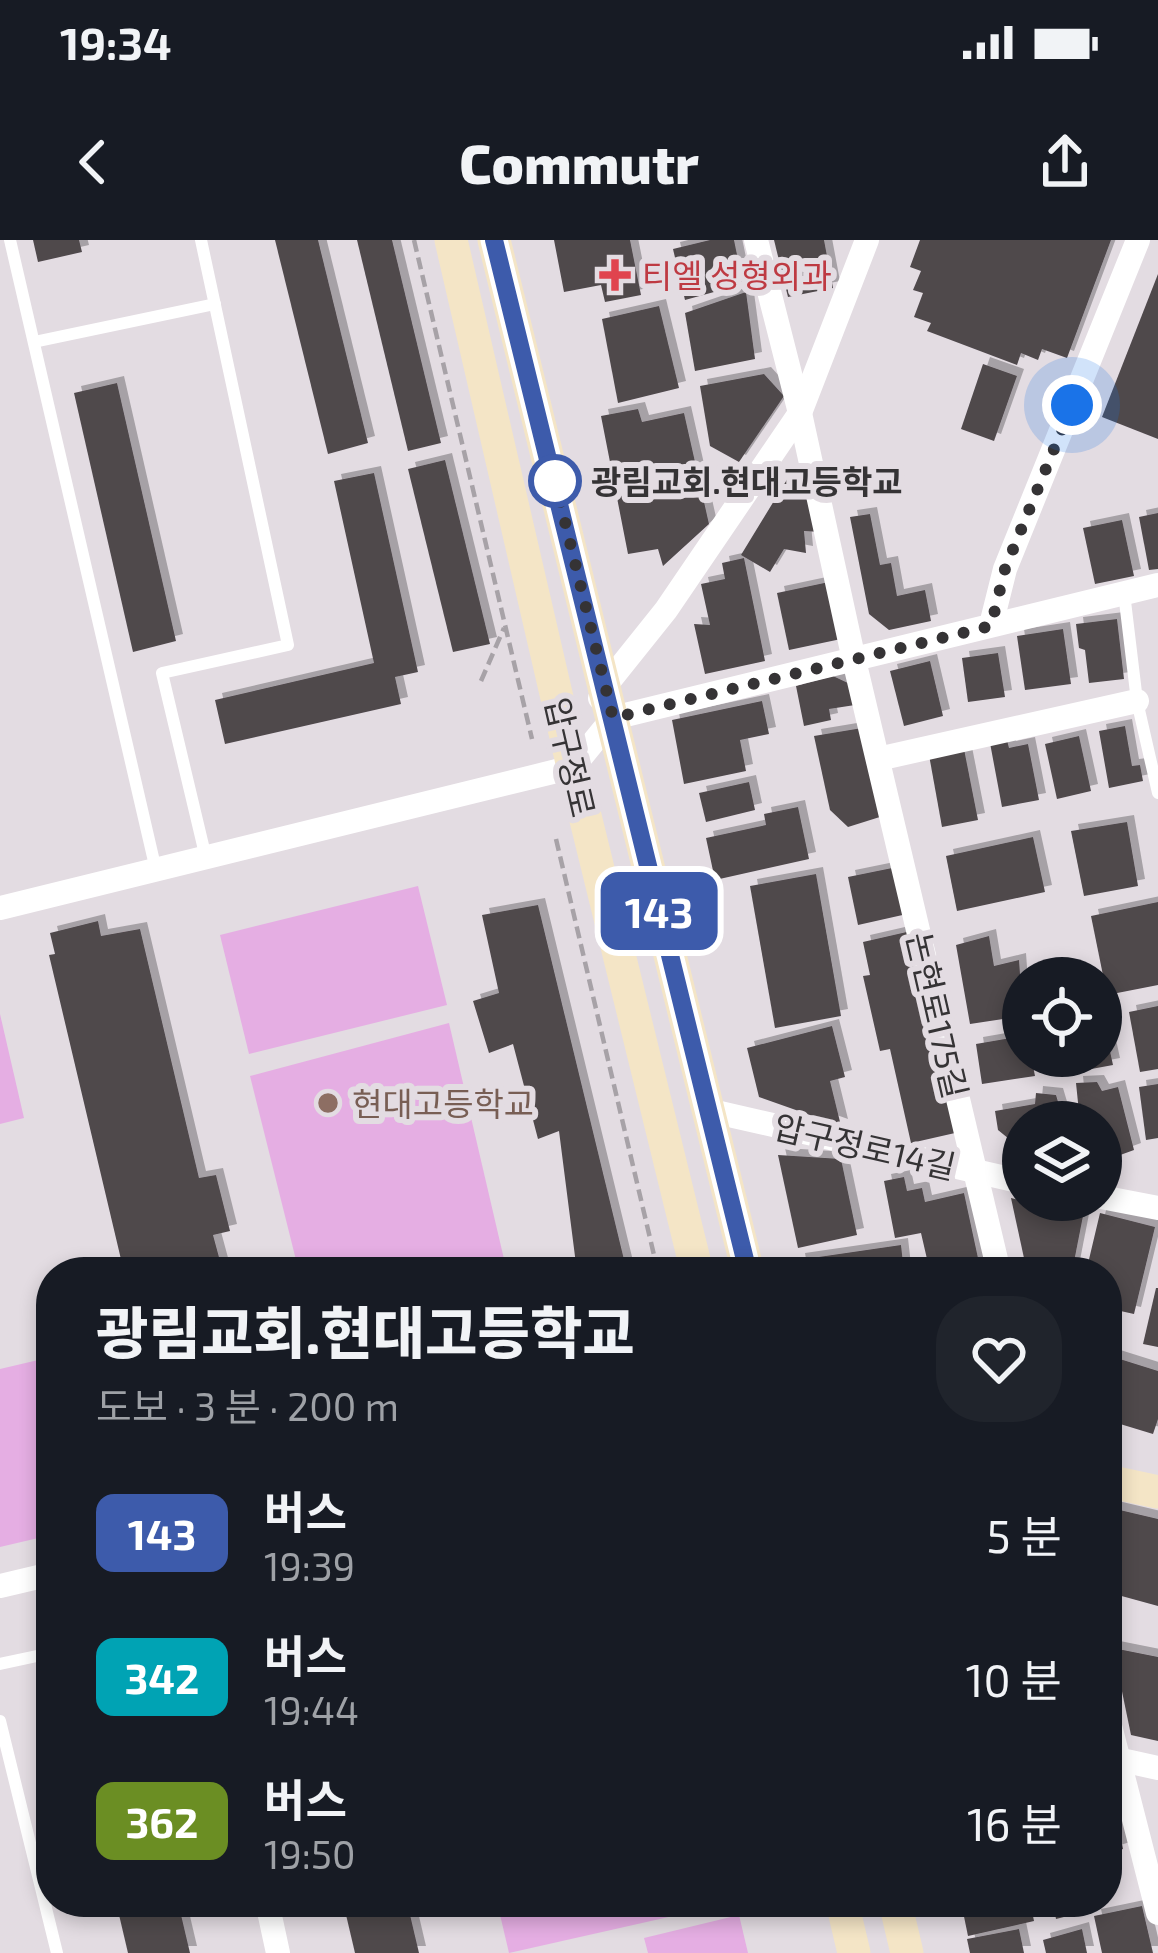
<!DOCTYPE html>
<html lang="ko">
<head>
<meta charset="utf-8">
<style>
	:root { --surface:#171b24; --page:#20242c; --text:#f1f3f6; --muted:#9ea1a6 }
	body { margin:0; font-family:"Exo 2","Noto Sans KR",sans-serif; background:var(--page); color:var(--text); height:100vh; display:flex; flex-direction:column; font-size:45px; white-space:nowrap }
	* { box-sizing:border-box; margin:0 }
	p { font-size:39px; color:var(--muted) }
	.icon { flex:none; width:66px; height:66px; fill:none; stroke:currentColor; stroke-width:2; stroke-linecap:round; stroke-linejoin:round }
	.map { position:relative; flex:1; overflow:hidden }
	.drawer { position:absolute; left:36px; top:1017px; width:1086px; height:660px; display:flex; flex-direction:column; background:var(--surface); border-radius:48px; box-shadow:0 6px 18px #0003 }
	.drawer>* { flex:none }
	.badge { padding:0 24px; border-radius:18px; font-size:42px; line-height:78px }
	.controls { position:absolute; left:1002px; top:717px; display:grid; gap:24px }
	.controls a { display:grid; place-items:center; width:120px; height:120px; border-radius:50%; background:var(--surface); box-shadow:0 6px 18px #0003; font-size:60px }
	.you { position:absolute; width:60px; height:60px; margin:-30px; border:9px solid #fff; border-radius:50%; background:#1a73e8; box-shadow:0 0 0 18px #1a73e833 }
	.map>.badge { position:absolute; translate:-50% -50%; box-shadow:0 0 0 6px #fff }
	.round { display:grid; place-items:center; flex:none; width:126px; height:126px; border-radius:48px; background:var(--page) }
	.overview { display:flex; align-items:center; justify-content:space-between; height:204px; padding:0 60px }
	h1 { font-size:57px; font-weight:800; line-height:90px }
	ul { padding:0; list-style:none }
	li { display:flex; align-items:center; gap:36px; height:144px; padding:0 60px }
	li div { flex:1 }
	li b { display:block; font-size:45px }
	li em { font-style:normal }
	li .badge { min-width:132px; font-weight:700; text-align:center }
	.status { display:flex; justify-content:space-between; align-items:center; height:84px; padding:0 60px; background:var(--surface); direction:ltr }
	.status svg { height:33px; fill:currentColor }
	header { display:flex; justify-content:space-between; align-items:center; height:156px; padding:0 60px; background:var(--surface); font-size:54px; font-weight:800 }
	.map>svg:first-child { display:block }
</style>
</head>
<body>
<div class="status"><b>19:34</b><svg viewBox="0 0 49 12"><path d="M0 12V9h3v3zM5 12V6h3v6zM10 12V3h3v9zM15 12V0h3v12zM26 1h20v11H26zM47 4h2v5h-2z"/></svg></div>
<header><svg class="icon" aria-label="back" viewBox="0 0 24 24"><path d="M15 5l-7 7 7 7"/></svg>Commutr<svg class="icon" aria-label="share" viewBox="0 0 24 24"><path d="M12 15V3M7 8l5-5 5 5M5 13v7h14v-7"/></svg></header>
<div class="map">
<svg width="1158" height="1713" viewBox="0 0 1158 1713">
	<defs>
		<filter id="shadow"><feDropShadow dx="7" dy="-7" stdDeviation="0" flood-color="#0004"/></filter>
	</defs>
	<rect width="100%" height="100%" fill="#e3dce2"/>
	<g fill="#e5aee3">
		<path d="M418 646 447 765 249 814 220 695Z"/>
		<path d="M0 774 24 878 0 884Z"/>
		<path d="M449 783 507 1032H299L250 836Z"/>
		<path d="M51 1117V1295L0 1307V1129Z"/>
		<path d="M497 1662H712L713 1667 509 1713Z"/>
		<path d="M739 1675 748 1713H648L644 1698Z"/>
	</g>
	<g fill="#4f484c" filter="url(#shadow)">
		<path d="M33 0H79L82 12 38 22Z"/>
		<path d="M275 0H318L368 203 328 214Z"/>
		<path d="M357 0H392L441 203 408 211Z"/>
		<path d="M554 0H630L641 55 605 62 601 45 564 52Z"/>
		<path d="M710 0H734L743 44 685 60 673 9Z"/>
		<path d="M774 0H824L833 48 788 57Z"/>
		<path d="M920 0H1111L1067 118 1042 109 1038 120 1021 113 1017 125 927 91 931 83 914 77 923 53 913 50 921 31 910 27Z"/>
		<path d="M1158 34V199L1102 177Z"/>
		<path d="M746 52 755 119 695 131 685 73Z"/>
		<path d="M659 66 679 148 618 163 602 79Z"/>
		<path d="M983 124 1017 136 994 201 961 189Z"/>
		<path d="M764 134 784 156 739 222 710 206 700 146Z"/>
		<path d="M117 143 176 401 133 412 74 153Z"/>
		<path d="M638 169 642 182 684 173 709 284 663 326 658 309 628 314 601 176Z"/>
		<path d="M445 220 490 404 453 412 408 229Z"/>
		<path d="M374 233 418 432 395 437 401 464 225 504 215 460 374 423 334 241Z"/>
		<path d="M791 233 815 246 821 292 804 291 806 313 784 309 770 332 741 315Z"/>
		<path d="M1158 273V329L1149 330 1139 277Z"/>
		<path d="M870 274 880 325 891 323 897 356 925 350 931 381 889 390 869 374 850 277Z"/>
		<path d="M1122 280 1134 336 1095 344 1083 288Z"/>
		<path d="M744 318 765 421 705 434 694 384 710 385 701 344 725 339 722 323Z"/>
		<path d="M829 342 841 399 789 410 777 353Z"/>
		<path d="M1117 379 1124 439 1089 443 1085 410 1079 408 1076 384Z"/>
		<path d="M1063 389 1071 444 1025 450 1017 396Z"/>
		<path d="M998 413 1005 457 968 462 962 418Z"/>
		<path d="M930 421 943 476 904 486 890 431Z"/>
		<path d="M833 436 850 444 855 465 829 469 831 480 804 486 796 446Z"/>
		<path d="M762 461 769 494 740 500 746 531 684 544 672 480Z"/>
		<path d="M1125 486 1132 526 1140 525 1143 541 1109 548 1099 491Z"/>
		<path d="M862 488 883 576 848 587 830 570 814 496Z"/>
		<path d="M1079 496 1091 551 1057 559 1045 504Z"/>
		<path d="M1007 500 1009 508 1028 504 1039 560 1002 567 990 503Z"/>
		<path d="M964 509 978 580 942 587 929 515Z"/>
		<path d="M749 542 755 570 706 582 699 553Z"/>
		<path d="M798 567 809 619 715 640 706 598 766 585 764 574Z"/>
		<path d="M1127 582 1138 646 1084 656 1071 591Z"/>
		<path d="M1033 597 1045 652 957 671 946 616Z"/>
		<path d="M897 627 907 674 858 685 848 637Z"/>
		<path d="M816 634 841 776 775 788 750 646Z"/>
		<path d="M1158 662V745L1107 755 1091 676Z"/>
		<path d="M538 665 627 1032H577L559 891 538 899 513 804 489 813 473 761 499 753 482 675Z"/>
		<path d="M98 681 101 696 140 689 199 938 216 935 230 991 213 995 223 1032H124L49 715 55 714 50 693Z"/>
		<path d="M911 691 955 893 911 903 890 809 880 811 863 736 870 735 863 702Z"/>
		<path d="M989 696 994 726 1019 720 1023 776 970 784 956 705Z"/>
		<path d="M1158 766V829L1140 832 1129 772Z"/>
		<path d="M1101 770 1113 825 1075 832 1072 816H1101Z"/>
		<path d="M832 786 845 837 830 841 841 886 759 857 747 808Z"/>
		<path d="M1023 796V816H1031L1035 836 982 844 976 804Z"/>
		<path d="M1097 842 1102 851 1118 847 1134 910 1101 922V882H1080L1076 843Z"/>
		<path d="M1158 844V898L1146 900 1139 847Z"/>
		<path d="M1036 853 1056 855 1064 882H1023V905L1014 903 998 890 995 871 1035 864Z"/>
		<path d="M778 915 841 919 857 995 798 1008Z"/>
		<path d="M904 937 907 951 922 948 925 962 964 953 981 1032H930L921 993 895 998 884 941Z"/>
		<path d="M1011 958 1083 976 1072 1032H1027Z"/>
		<path d="M1100 973 1155 987 1134 1074 1107 1068V1032H1086Z"/>
		<path d="M901 1005 904 1032H833L832 1027 800 1032 798 1020Z"/>
		<path d="M1156 1048H1158V1107L1143 1104Z"/>
		<path d="M1107 1115 1158 1131V1179L1153 1194 1107 1180Z"/>
		<path d="M1107 1267 1158 1279V1366L1107 1352Z"/>
		<path d="M1113 1408 1158 1417V1501L1131 1495Z"/>
		<path d="M1109 1532 1123 1609 1107 1614V1533Z"/>
		<path d="M116 1662H178L190 1713H128Z"/>
		<path d="M343 1662H407L419 1713H355Z"/>
		<path d="M961 1662H1030L1034 1681 968 1696Z"/>
		<path d="M1053 1662H1097L1099 1668 1056 1679Z"/>
		<path d="M1142 1666 1153 1713H1102L1094 1676Z"/>
		<path d="M1019 1689 1024 1713H970L967 1699Z"/>
		<path d="M1082 1689 1087 1713H1046L1043 1700Z"/>
	</g>
	<g fill="none" stroke-linecap="round" stroke-linejoin="round">
		<g stroke="#a7a2a7" stroke-width="4.5" stroke-dasharray="12 6" stroke-linecap="butt">
			<path d="M414 0 532 499"/>
			<path d="M481 441 504 388"/>
			<path d="M556 599 658 1032"/>
		</g>
		<g stroke="#fff" stroke-width="12">
			<path d="M10 0 156 630"/>
			<path d="M201 0 288 405 162 433 206 618"/>
			<path d="M34 102 215 64"/>
			<path d="M1124 353 1137 461 1158 553"/>
			<path d="M0 1424 51 1413"/>
			<path d="M0 1481 57 1713"/>
		</g>
		<g stroke="#fff" stroke-width="24">
			<path d="M756 0 800 173 854 420 999 1032"/>
			<path d="M991 385 1005 329 1138 0"/>
			<path d="M600 458 606 445 666 370 800 173 867 0"/>
			<path d="M878 519 1137 461"/>
			<path d="M573 527 613 478 1158 345"/>
			<path d="M0 668 573 527"/>
			<path d="M707 870 1023 942"/>
			<path d="M1101 957 1158 968"/>
			<path d="M0 1346 51 1334"/>
			<path d="M1107 1474 1158 1673"/>
			<path d="M1108 1517 1158 1528"/>
			<path d="M267 1662 278 1713"/>
		</g>
		<g stroke="#f4e5c6" stroke-width="33">
			<path d="M451 0 573 527 697 1032"/>
			<path d="M494 0 748 1032"/>
			<path d="M1107 1241 1158 1252"/>
			<path d="M842 1662 854 1713"/>
			<path d="M895 1662 907 1713"/>
		</g>
	</g>
	<g fill="none" stroke-linecap="round" stroke-linejoin="round">
		<defs>
			<path id="line" d="M494 0 748 1032"/>
		</defs>
		<use href="#line" stroke="#fff" stroke-width="27"/>
		<use href="#line" stroke="#3d5bab" stroke-width="18"/>
		<path stroke="#353335" stroke-width="12" stroke-dasharray="0 21.6" d="M555 241 613 478 991 386 1005 329 1072 165"/>
	</g>
	<path fill="#e0444e" stroke="#e3dce2" stroke-width="4.5" d="M609 17h12v12h12v12h-12v12h-12v-12h-12v-12h12z"/>
	<circle fill="#fff" stroke="#3d5bab" stroke-width="6" cx="555" cy="241" r="24"/>
	<circle fill="#8d6e63" stroke="#e3dce2" stroke-width="4.5" cx="328" cy="863" r="12"/>
	<g text-anchor="middle" dominant-baseline="central" stroke-width="12" stroke-linejoin="round" paint-order="stroke">
		<g font-size="33" fill="#be3a42" stroke="#e3dce2" text-anchor="start">
			<text x="642" y="35">티엘 성형외과</text>
		</g>
		<g font-size="33" font-weight="bold" fill="#353335" stroke="#e3dce2" text-anchor="start">
			<text x="591" y="241">광림교회.현대고등학교</text>
		</g>
		<g font-size="33" fill="#353335" stroke="#e3dce2">
			<text transform="translate(571 517) rotate(77)">압구정로</text>
			<text transform="translate(938 775) rotate(77)">논현로175길</text>
			<text transform="translate(865 906) rotate(13)">압구정로14길</text>
		</g>
		<g font-size="33" fill="#785e54" stroke="#e3dce2" text-anchor="start">
			<text x="352" y="863">현대고등학교</text>
		</g>
	</g>
</svg>
<div class="controls">
<a><svg class="icon" aria-label="locate" viewBox="0 0 24 24"><circle cx="12" cy="12" r="6"/><path d="M12 2v4M12 18v4M2 12h4M18 12h4"/></svg></a>
<a><svg class="icon" aria-label="layers" viewBox="0 0 24 24"><path d="M12 4l9 5-9 5-9-5zM3 14l9 5 9-5"/></svg></a>
</div>
<div class="you" style="left:1072px;top:165px"></div>
<b class="badge" style="left:659px;top:671px;background:#3d5bab;color:#fff">143</b>
<section class="drawer">
<div class="overview"><div><h1>광림교회.현대고등학교</h1><p>도보 · 3 분 · 200 m</p></div><a class="round"><svg class="icon" aria-label="heart" viewBox="0 0 24 24"><path d="M12 20l-8-8c-3-5 5-10 8-4 3-6 11-1 8 4z"/></svg></a></div>
<ul>
<li><span class="badge" style="background:#3d5bab;color:#fff">143</span><div><b>버스</b><p>19:39</p></div><em>5 분</em></li>
<li><span class="badge" style="background:#00a3b4;color:#fff">342</span><div><b>버스</b><p>19:44</p></div><em>10 분</em></li>
<li><span class="badge" style="background:#6b8e23;color:#fff">362</span><div><b>버스</b><p>19:50</p></div><em>16 분</em></li>
</ul>
</section>
</div>
</body>
</html>
